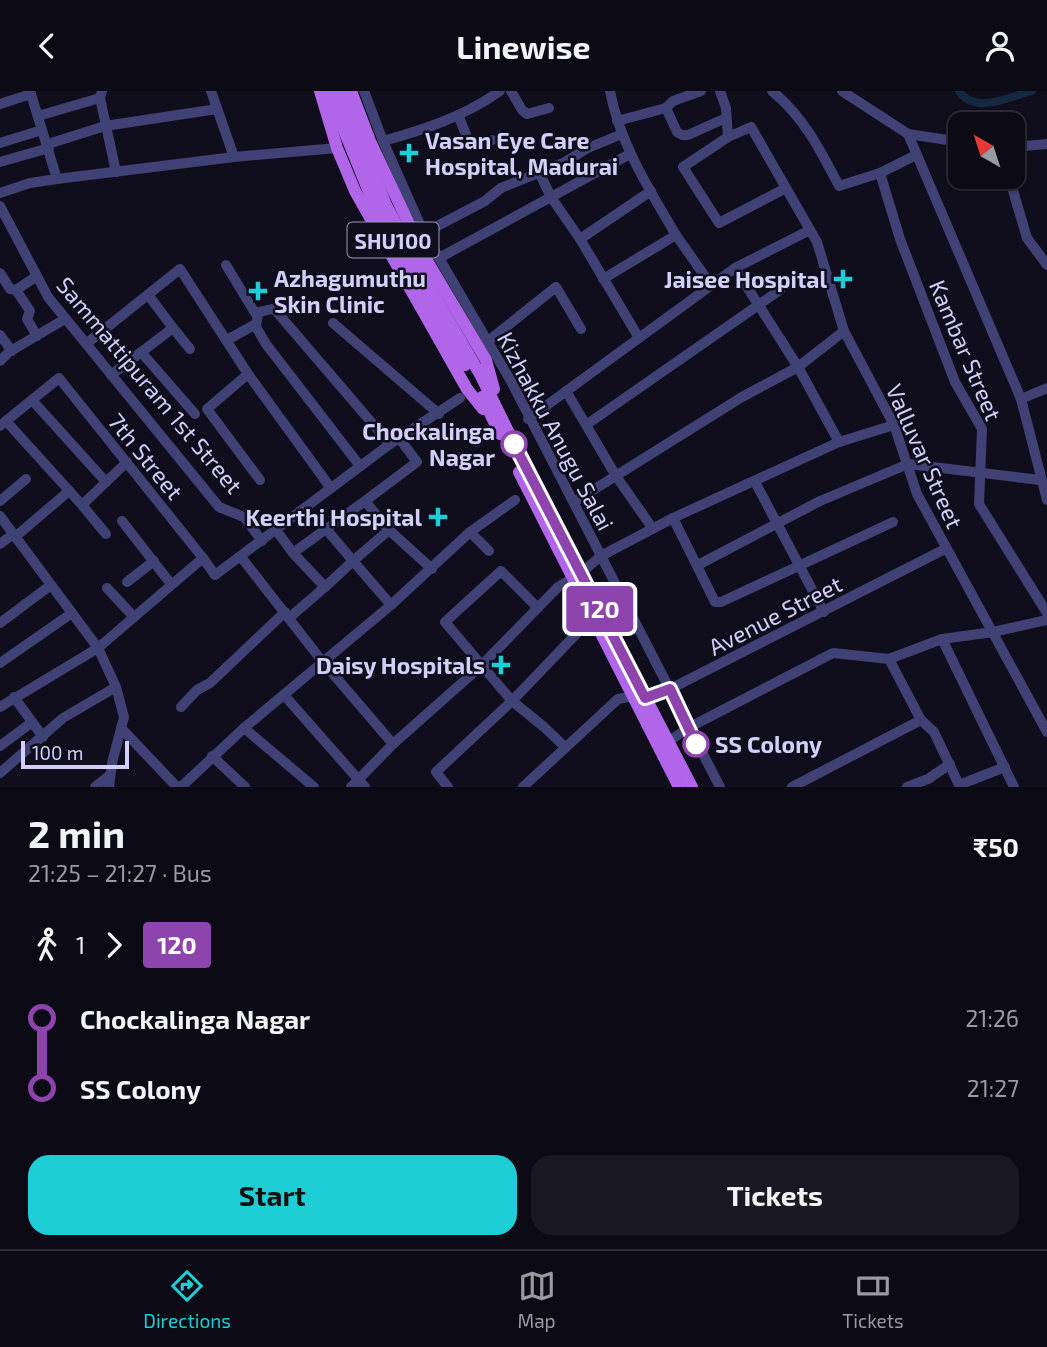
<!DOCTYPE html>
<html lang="en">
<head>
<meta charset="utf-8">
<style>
	:root { --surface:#0c0a15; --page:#1a1822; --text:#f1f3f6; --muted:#9a9aa0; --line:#2c2b34; --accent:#1eced6 }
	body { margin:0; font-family:"Exo 2",sans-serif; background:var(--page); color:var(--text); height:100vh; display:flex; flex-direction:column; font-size:26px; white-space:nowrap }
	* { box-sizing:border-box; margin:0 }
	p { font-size:23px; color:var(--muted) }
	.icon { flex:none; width:38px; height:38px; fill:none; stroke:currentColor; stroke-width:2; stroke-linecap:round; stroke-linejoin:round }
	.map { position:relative; height:696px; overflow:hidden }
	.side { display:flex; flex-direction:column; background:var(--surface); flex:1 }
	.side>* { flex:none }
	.badge { padding:0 14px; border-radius:5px; font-size:24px; line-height:46px }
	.needle { width:46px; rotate:321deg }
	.fabs { position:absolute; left:948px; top:21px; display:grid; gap:14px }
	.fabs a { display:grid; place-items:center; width:77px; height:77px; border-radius:14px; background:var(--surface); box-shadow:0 2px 5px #0004,0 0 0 2px var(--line); font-size:35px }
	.scale { position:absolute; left:21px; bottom:18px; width:108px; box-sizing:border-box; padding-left:7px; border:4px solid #d2d0f8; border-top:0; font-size:19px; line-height:24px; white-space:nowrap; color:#d2d0f8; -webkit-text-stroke:5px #100e1c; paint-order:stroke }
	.map>.badge { position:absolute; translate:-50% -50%; box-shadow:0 0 0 4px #fff }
	.legs { display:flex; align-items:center; gap:10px; height:77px; padding:0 28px; font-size:23px }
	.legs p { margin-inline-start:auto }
	.head { display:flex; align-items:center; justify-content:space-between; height:119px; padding:0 28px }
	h1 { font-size:38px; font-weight:700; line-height:52px }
	.cta { display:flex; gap:14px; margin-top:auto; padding:14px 28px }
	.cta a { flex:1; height:80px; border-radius:21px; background:var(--accent); color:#111; font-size:28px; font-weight:700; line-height:80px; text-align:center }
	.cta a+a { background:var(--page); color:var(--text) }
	ul { padding:0 28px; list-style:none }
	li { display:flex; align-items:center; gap:24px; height:70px; font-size:26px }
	li i { display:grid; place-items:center; width:10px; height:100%; margin:0 9px; background:currentColor }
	li i::after { content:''; width:18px; height:18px; margin:-9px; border:5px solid; border-radius:50%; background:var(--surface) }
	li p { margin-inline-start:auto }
	li:first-child i { background:linear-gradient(#0000 50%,currentColor 0) }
	li:last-child i { background:linear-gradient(currentColor 50%,#0000 0) }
	header { display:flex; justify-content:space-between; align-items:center; height:91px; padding:0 28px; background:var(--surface); font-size:32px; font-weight:700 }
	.menu { display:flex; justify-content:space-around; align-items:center; height:98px; border-top:2px solid var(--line); background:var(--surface); font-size:19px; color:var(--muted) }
	.menu a { display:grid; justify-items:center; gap:4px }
	.menu .current { color:var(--accent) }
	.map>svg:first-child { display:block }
</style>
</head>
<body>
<header><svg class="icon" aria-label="back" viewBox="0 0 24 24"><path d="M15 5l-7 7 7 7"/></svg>Linewise<svg class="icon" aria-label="person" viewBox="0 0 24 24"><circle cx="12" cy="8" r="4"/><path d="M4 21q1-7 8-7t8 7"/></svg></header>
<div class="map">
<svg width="1047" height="696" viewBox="0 0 1047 696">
	<rect width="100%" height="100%" fill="#100e1c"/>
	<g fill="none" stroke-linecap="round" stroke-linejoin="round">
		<path stroke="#152840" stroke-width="8" d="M959 0C975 24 1009 6 1032 0"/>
		<g stroke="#404175" stroke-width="10">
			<path d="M30 0 57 88"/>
			<path d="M102 0 100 7 116 81"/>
			<path d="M211 0 234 66"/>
			<path d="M364 0 383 50 422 138 512 292 720 696"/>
			<path d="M511 0 522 19 527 23 549 17"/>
			<path d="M701 0 673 10 666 17 677 41 682 44H688L726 27"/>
			<path d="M720 0 726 17 728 46"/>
			<path d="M772 0C803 25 821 60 839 95L880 82 916 64"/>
			<path d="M842 0 908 43 961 51"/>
			<path d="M0 13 31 3"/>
			<path d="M458 24 470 53 474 55 492 49"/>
			<path d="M38 25 100 7"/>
			<path d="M617 30 666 17"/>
			<path d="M908 43 1021 308 1047 409"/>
			<path d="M383 50C424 39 465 25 500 0"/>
			<path d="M0 52 42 39"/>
			<path d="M48 53 105 35 217 18"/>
			<path d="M1013 56 1047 53"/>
			<path d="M0 71 49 57"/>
			<path d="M539 81 551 106 580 148 639 247"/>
			<path d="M880 82 900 148 955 291 982 338 979 413 1047 522"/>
			<path d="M1009 86 1027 147 1047 174"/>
			<path d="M786 97 719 132 683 76 728 46 751 36 817 151 844 240 894 334 917 403 1047 641"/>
			<path d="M0 102 30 92 57 88 234 66 337 57"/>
			<path d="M0 115 48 206 219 416 244 426 262 450"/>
			<path d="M424 142 485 110 501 97 563 72 588 57 622 43"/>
			<path d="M676 144 711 194"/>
			<path d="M580 148 651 100"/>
			<path d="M439 167 630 63"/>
			<path d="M226 174 255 222 272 218 276 220 390 353"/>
			<path d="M735 177 798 276 839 351"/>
			<path d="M0 182 10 198 16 199"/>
			<path d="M37 185 16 199 30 220 27 228 37 245"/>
			<path d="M603 188 676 144C649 98 620 53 610 0"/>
			<path d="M149 205 173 237"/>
			<path d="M258 223 256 236 266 253 360 375"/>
			<path d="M333 232 439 323"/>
			<path d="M0 244 12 260"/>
			<path d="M227 249 256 233"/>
			<path d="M487 251 556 196 581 238"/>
			<path d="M86 253 180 178 248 283 330 396"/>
			<path d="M141 261 195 323"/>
			<path d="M0 270 9 261 65 228"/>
			<path d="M248 283 207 318 260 389"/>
			<path d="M111 284 173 237 190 258"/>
			<path d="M566 300 616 385 653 438"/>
			<path d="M1021 308 1047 297"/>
			<path d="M32 309 106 391"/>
			<path d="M528 328 735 177 810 139"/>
			<path d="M6 330 59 287 203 467"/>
			<path d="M586 334 780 199"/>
			<path d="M0 335 6 330 82 414 127 371"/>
			<path d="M755 391 824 521"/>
			<path d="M0 410 26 388"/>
			<path d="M365 410 326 438 353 470 389 439 365 410 417 371 399 347"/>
			<path d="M574 411 742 306 798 276 844 240"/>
			<path d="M82 414 106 443"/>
			<path d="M0 425 98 557 116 596 124 626 112 672 109 696"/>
			<path d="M673 427 715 511H721L893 431"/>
			<path d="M122 430 171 493"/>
			<path d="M276 439 293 462 325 496 289 527"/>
			<path d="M389 439 432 478"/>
			<path d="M470 441 489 460"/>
			<path d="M15 446 69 400"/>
			<path d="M0 453 13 443"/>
			<path d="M293 462 326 438"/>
			<path d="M241 466 322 570 393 653"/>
			<path d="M698 474 820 410 908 373 1040 389"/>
			<path d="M127 491 154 470"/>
			<path d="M325 496 353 470 391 514"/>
			<path d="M107 497 134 526"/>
			<path d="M538 517 501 480 445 531 512 610 544 636 565 656"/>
			<path d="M0 532 51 494"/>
			<path d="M942 548 1014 696"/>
			<path d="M0 572 72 522"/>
			<path d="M284 604 365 696"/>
			<path d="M14 606 43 646"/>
			<path d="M0 616 98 557 203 467 215 484 390 353 460 307"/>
			<path d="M181 616 197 599 210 592 285 521"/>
			<path d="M921 629 934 641 960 696"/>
			<path d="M121 637 177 696"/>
			<path d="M244 637 314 696"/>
			<path d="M668 651 688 637 833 562 889 568 942 548 993 541 1047 529"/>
			<path d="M0 655 31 632"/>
			<path d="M212 665 245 696"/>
			<path d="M0 682 63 627 116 596"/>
			<path d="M959 694 1005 676"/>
			<path d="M95 696 109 685"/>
			<path d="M181 696 244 637 391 514 470 441 515 409"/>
			<path d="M351 696 393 653 481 575 558 496 581 482 601 465 673 427 839 351 894 334"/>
			<path d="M448 696 436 681 512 610 581 538"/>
			<path d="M523 696 618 608 633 605 645 607 670 598 945 458"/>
			<path d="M792 696 921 629 889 568"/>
			<path d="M907 696 928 688 950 673"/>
		</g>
		<g stroke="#b166e9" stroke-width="12">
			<path d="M320 0 337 57 355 100 467 298 483 318"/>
			<path d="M328 0 376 118 415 190 465 274"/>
			<path d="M340 0 386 114 423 185 481 285 523 371 692 696"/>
			<path d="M351 0 370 50 423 163 486 269 494 298"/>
			<path d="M482 306 500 343"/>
			<path d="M519 381 679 696"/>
		</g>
	</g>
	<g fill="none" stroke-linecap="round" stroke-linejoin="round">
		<defs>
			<path id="line-1" d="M514 353 645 607 670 598 696 653"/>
		</defs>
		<use href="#line-1" stroke="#fff" stroke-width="16"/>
		<use href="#line-1" stroke="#8e44ad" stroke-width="10"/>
	</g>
	<g fill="#1eced6" stroke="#100e1c" stroke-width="2.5">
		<path d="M405.5 51.5h7v7h7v7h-7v7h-7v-7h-7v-7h7z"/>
		<path d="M839.5 177.5h7v7h7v7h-7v7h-7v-7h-7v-7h7z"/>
		<path d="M254.5 189.5h7v7h7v7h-7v7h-7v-7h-7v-7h7z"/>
		<path d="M434.5 415.5h7v7h7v7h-7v7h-7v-7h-7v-7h7z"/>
		<path d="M497.5 563.5h7v7h7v7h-7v7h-7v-7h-7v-7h7z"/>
	</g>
	<g fill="#fff" stroke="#8e44ad" stroke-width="3.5">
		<circle cx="514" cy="353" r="12"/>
		<circle cx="696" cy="653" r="12"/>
	</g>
	<g text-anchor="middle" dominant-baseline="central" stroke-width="5" stroke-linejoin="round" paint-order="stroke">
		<rect fill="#100e1c" stroke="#9896b6" stroke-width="2" x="347.5" y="131.5" width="91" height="35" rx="5"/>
		<g font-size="21" font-weight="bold" fill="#d2d0f8">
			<text x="393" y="149">SHU100</text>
		</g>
		<g font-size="23" font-weight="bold" fill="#d2d0f8" stroke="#100e1c" text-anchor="end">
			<text x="425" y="49" text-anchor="start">Vasan Eye Care<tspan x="425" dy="26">Hospital, Madurai</tspan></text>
			<text x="274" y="187" text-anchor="start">Azhagumuthu<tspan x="274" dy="26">Skin Clinic</tspan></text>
			<text x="827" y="188">Jaisee Hospital</text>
			<text x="422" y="426">Keerthi Hospital</text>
			<text x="485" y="574">Daisy Hospitals</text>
		</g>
		<g font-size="23" fill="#d2d0f8" stroke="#100e1c">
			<text transform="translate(966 259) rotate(67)">Kambar Street</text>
			<text transform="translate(150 294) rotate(50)">Sammattipuram 1st Street</text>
			<text transform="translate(556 340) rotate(62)">Kizhakku Anugu Salai</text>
			<text transform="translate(146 365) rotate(51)">7th Street</text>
			<text transform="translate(925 365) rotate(66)">Valluvar Street</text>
			<text transform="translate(775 524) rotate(-27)">Avenue Street</text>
		</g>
		<g font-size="23" font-weight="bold" fill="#d2d0f8" stroke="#100e1c" text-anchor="end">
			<text x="495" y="340">Chockalinga<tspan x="495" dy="26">Nagar</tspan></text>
			<text x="715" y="653" text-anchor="start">SS Colony</text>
		</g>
	</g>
</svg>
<div class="fabs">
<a><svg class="needle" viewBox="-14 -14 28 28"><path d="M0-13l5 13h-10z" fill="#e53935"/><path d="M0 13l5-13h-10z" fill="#9a9aa0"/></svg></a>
</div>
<div class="scale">100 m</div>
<b class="badge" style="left:600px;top:518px;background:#8e44ad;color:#fff">120</b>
</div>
<section class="side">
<div class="head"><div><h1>2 min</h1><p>21:25 – 21:27 · Bus</p></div><b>₹50</b></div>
<div class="legs"><svg class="icon" aria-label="walk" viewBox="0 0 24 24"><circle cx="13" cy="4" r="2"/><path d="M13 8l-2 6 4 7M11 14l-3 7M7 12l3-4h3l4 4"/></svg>1<svg class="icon" aria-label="forward" viewBox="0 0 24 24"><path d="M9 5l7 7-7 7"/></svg><b class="badge" style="background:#8e44ad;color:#fff">120</b></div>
<ul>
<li><i style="color:#8e44ad"></i><b>Chockalinga Nagar</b><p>21:26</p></li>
<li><i style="color:#8e44ad"></i><b>SS Colony</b><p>21:27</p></li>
</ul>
<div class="cta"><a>Start</a><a>Tickets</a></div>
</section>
<nav class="menu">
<a class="current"><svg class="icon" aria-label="directions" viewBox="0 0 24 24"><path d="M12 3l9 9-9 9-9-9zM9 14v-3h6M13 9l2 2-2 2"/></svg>Directions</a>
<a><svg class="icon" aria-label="map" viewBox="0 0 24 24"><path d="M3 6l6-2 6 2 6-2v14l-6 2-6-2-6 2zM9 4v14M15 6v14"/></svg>Map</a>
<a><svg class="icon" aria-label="tickets" viewBox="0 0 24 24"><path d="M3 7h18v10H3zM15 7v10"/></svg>Tickets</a>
</nav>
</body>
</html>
